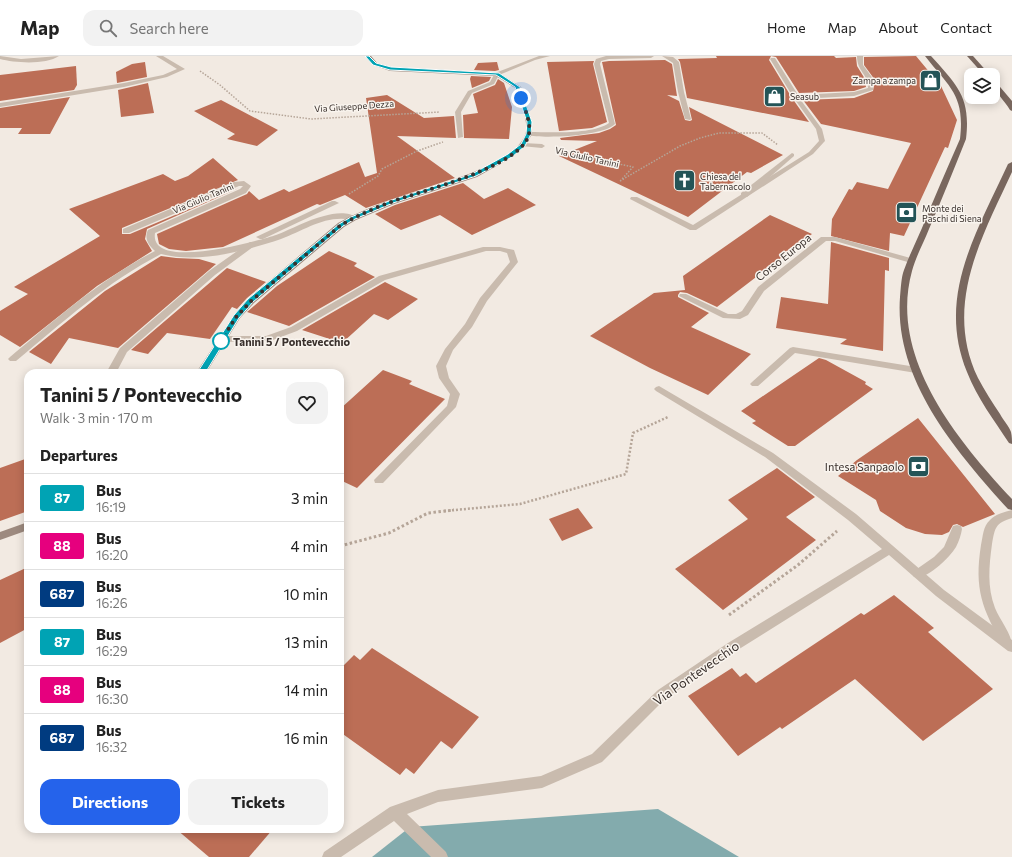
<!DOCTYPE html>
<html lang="en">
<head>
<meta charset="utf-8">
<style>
	:root { --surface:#fff; --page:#f2f2f2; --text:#222; --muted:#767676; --line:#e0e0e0; --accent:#2563eb }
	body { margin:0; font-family:Commissioner,sans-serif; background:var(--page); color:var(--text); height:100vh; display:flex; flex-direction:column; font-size:15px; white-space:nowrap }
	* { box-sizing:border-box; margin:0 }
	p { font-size:13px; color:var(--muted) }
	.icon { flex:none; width:22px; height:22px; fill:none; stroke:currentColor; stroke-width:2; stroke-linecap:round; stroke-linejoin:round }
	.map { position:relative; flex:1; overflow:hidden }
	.side { position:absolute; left:24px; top:313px; width:320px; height:464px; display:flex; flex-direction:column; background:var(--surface); border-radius:12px; box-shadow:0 2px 10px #0003 }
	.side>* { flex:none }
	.badge { padding:0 8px; border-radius:3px; font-size:14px; line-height:26px }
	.buttons { position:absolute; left:964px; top:12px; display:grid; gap:8px }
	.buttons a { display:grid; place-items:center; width:36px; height:36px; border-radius:8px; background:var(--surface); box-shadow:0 2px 10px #0003; font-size:20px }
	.you { position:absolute; width:20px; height:20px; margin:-10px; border:3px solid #fff; border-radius:50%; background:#1a73e8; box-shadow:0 0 0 6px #1a73e833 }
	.map>.badge { position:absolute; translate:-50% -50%; box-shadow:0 0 0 2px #fff }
	h2 { padding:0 16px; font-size:15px; line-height:36px }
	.round { display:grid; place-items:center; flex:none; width:42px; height:42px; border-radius:12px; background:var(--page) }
	.overview { display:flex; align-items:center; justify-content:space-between; height:68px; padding:0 16px }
	h1 { font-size:19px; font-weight:700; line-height:30px }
	.primary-button { display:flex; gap:8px; margin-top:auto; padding:8px 16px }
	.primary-button a { flex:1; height:46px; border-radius:12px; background:var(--accent); color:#fff; font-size:16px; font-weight:700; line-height:46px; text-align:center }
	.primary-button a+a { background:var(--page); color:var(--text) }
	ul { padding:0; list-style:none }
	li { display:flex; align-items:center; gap:12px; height:48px; padding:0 16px; border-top:1px solid var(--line) }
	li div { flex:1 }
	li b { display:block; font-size:15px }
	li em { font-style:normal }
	li .badge { min-width:44px; font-weight:700; text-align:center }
	header { display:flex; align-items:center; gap:24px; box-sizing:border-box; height:56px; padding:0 20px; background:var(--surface); border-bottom:1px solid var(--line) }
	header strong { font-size:19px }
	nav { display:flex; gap:22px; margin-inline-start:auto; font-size:14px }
	.search { width:280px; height:36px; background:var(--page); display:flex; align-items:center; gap:10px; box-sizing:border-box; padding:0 14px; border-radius:12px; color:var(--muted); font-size:15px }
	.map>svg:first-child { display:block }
</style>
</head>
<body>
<header>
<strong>Map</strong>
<div class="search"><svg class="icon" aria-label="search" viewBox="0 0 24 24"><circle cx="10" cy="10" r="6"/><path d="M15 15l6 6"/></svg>Search here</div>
<nav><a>Home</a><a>Map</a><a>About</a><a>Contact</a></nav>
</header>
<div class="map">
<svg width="1012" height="801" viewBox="0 0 1012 801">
	<rect width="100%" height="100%" fill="#f2eae2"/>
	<path fill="#83abad" d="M658 753 739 801H372L410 771Z"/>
	<g fill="#bc6e56">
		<path d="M716 0H834L836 2 856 1 857 10 865 23 866 31 854 35 799 37 776 1 771 0 769 4 792 42 809 66 687 42 680 6 678 3 717 2Z"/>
		<path d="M916 0 941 30 957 64 948 92 945 91 904 180 890 177 889 195 831 180 832 163 849 133 852 134 857 126 888 133 911 87 821 68 803 44 854 42 873 35 875 24 864 9V1Z"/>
		<path d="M665 4 672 8 677 40 667 39 679 45 685 64 690 65 692 64 689 51 783 99 751 117 747 116 688 161 559 100 597 85 561 84 560 82 599 77 610 73 616 69 602 6 609 5Z"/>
		<path d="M594 5 593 8 607 66 592 72 559 75 547 6Z"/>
		<path d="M145 6 147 21 117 27 116 16 132 8Z"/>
		<path d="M497 6 499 14 495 15 474 14 478 7Z"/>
		<path d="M76 10 77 29 74 34 0 45V19Z"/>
		<path d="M471 20 491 21 489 25 472 32 470 23Z"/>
		<path d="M498 23 504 27 512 51 509 83 464 82 463 59 478 57 473 38 495 29Z"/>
		<path d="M148 27 154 57 121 61 118 34Z"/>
		<path d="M387 39 424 62 454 60 456 82 397 80 455 122 366 152 345 139 320 149 317 148 223 191 186 195 169 193 159 188 157 178 247 138 249 135 259 144 284 133 289 136 359 106 365 121 377 117 366 42Z"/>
		<path d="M70 41 50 78H18L22 72H0V52Z"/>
		<path d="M221 44 278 74 257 90 227 83 235 78 194 55Z"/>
		<path d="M213 102 238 124 122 172V178H130L239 132 147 173 145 183 152 195 97 230 20 291 0 279V255L28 238 14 231 100 180 69 153 163 118 175 125 188 120Z"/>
		<path d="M463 127 484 143 508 132 536 149 472 179 440 159 401 174 375 158 395 149Z"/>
		<path d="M770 159 812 178 717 251 687 237 680 236 678 239V241L709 257 691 271 751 298 708 339 650 312 590 280 654 237 685 234 683 220Z"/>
		<path d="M831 186 889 202V215L885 214 883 295 840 288 847 283 776 272 781 241 828 248Z"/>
		<path d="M329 195 357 207 354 210 375 221 289 270 247 256 277 230Z"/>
		<path d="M161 200 176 202 199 203 216 208 118 292 69 282 51 308 29 296 105 235Z"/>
		<path d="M227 212 266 226 247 242 237 253 232 251 210 283 167 277 148 298 131 294Z"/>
		<path d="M385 226 418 243 388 264 374 258 342 287 302 274Z"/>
		<path d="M819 302 826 304 866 326 865 328 873 333 795 390H788L752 367 756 365 741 355Z"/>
		<path d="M383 314 412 325 409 328 445 343 357 432 340 424V353Z"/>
		<path d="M918 362 995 458 963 471 957 468 953 469 949 476 942 479 925 478 906 472 880 455 876 444 838 420 857 404Z"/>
		<path d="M28 402V455L0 465V412Z"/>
		<path d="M777 412 815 441 786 461 816 484 723 554 675 513 748 463 728 444Z"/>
		<path d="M578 452 593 472 562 485 549 463Z"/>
		<path d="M28 511V572L0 587V524Z"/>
		<path d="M894 539 934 572 928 576 993 633 923 685 855 623 782 673 780 671 738 700 688 640 732 612 740 621 746 617 756 627 861 557 864 559Z"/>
		<path d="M372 592 479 661 452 693 441 685 414 718 406 712 400 719 340 676V613L354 599 360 604Z"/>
		<path d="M176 773H273L249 801H209Z"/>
	</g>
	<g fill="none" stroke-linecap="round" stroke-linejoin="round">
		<g stroke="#b5a598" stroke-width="1.5" stroke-dasharray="1.5 1.5" stroke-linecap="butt">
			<path d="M200 15 220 29 250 55 311 63 440 56"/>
			<path d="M568 97 633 111 622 123"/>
			<path d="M620 125 680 90 700 82 719 77H762L778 89"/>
			<path d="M349 138 378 120 382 113 417 95 443 86"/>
		</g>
		<path stroke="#b5a598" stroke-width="2.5" stroke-dasharray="2 2" stroke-linecap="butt" d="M444 455 520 448 626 418 633 377 668 361"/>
		<g stroke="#b5a598" stroke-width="3" stroke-dasharray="2.5 2.5" stroke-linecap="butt">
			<path d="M340 490 389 477 428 457 454 454"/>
			<path d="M729 559 798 509 837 475"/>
		</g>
		<g fill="#c9bbae" fill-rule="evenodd">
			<path d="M523 87 542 88 545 90 542 92 521 90 520 89Z"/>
			<path d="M792 97 794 98V100L747 141H741V137Z"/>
			<path d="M483 191H500L514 194 518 206 487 245 472 271 453 294 446 310 449 322 460 338 456 351 383 427H375L374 424 447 350 450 338 439 322 436 310 445 293 465 268 480 242 510 206 507 197 500 195H486L385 224 297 275 270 285 222 286 218 283 222 280H266L291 271 379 220Z"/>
			<path d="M1012 454V462C995 467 995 472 992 488 989 510 987 531 995 552 1000 565 1012 577 1012 591L1008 592 1004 591C982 553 974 533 981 489 983 480 983 470 990 464 995 458 1005 456 1012 454Z"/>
			<path d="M957 469 961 470 962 473C961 479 959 485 956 491 950 501 926 525 914 521L912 518 914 515 934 501 944 491 953 470Z"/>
		</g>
		<path fill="#c9bbae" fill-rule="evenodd" d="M250 186H256L257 188 215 219 127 296 116 317H106L120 292 209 215Z"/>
		<g fill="#c9bbae" fill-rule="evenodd">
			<path d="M0 0 21 3 59 0C46 9 15 7 0 3Z"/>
			<path d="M156 0H163L185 13 167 21 124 31 0 51V47L124 27 163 19 177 13Z"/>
			<path d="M539 0H550L535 4 499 19 494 28 472 37 461 56 463 81 458 82 455 56 468 35 490 26 495 17Z"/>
			<path d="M606 0H654L651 2 609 3 601 5 600 8 615 68C604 80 544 83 527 79V77L529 76C550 76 592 79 609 67L594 8 596 3Z"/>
			<path d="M662 0 673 1 679 6 684 36 691 63 690 64 685 63 678 36 673 7Z"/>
			<path d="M857 0H863V9L874 24 873 34 854 40 800 43 822 73 825 85 824 86 813 98 696 174H690L630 143 631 141H637L693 169 809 96 819 85 816 73 793 41 770 3 771 2H775L798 39 854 36 868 32C868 17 857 16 857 0Z"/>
			<path d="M244 125 251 130 246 137 155 177C149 216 258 185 276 179 292 173 307 164 324 160 334 157 349 155 357 162L353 164C326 158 305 174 281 183 245 195 199 208 161 198 107 226 63 266 16 305H10L8 303 10 301C56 263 101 223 155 195 148 189 144 182 148 174L240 133 243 130H239L129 177H123V173L234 126Z"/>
			<path d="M332 145H335L339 147 263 183H260L256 181Z"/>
			<path d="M821 181H835L914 203 915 205 911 207 835 185H826L764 235 748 259 740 263 723 262 679 240 680 238H686L728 258H736L742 255 758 231Z"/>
			<path d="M793 291 916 311 921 314 916 317 795 297 758 330H752L750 328 752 326 790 292Z"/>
			<path d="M659 330 773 397 856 458 944 534 1012 584V596L1008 595 936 540 889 499 736 595 666 642 602 706 542 732 438 746 407 758 446 796 448 801H431L394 765 341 801H322L324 796 390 751 438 734 541 720 592 698 658 634 728 587 882 493 848 464 765 401 656 335 654 333 656 331Z"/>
		</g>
		<g fill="#9d8a7f" fill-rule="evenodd">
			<path d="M365 0H371L377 7 391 11 499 17 521 31 532 66V78L525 90 512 101 477 121 394 148 356 164 344 171 254 247 240 262 206 317H196L234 259 248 243 338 167C354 158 371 151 388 145 420 133 513 112 525 79 530 65 519 45 515 32L496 20 390 15 373 9Z"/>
			<path d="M28 466V474L0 484V476Z"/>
		</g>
		<g fill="#79675e" fill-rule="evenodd">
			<path d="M925 0H931C957 29 971 41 966 83 954 113 942 143 929 173 924 186 916 200 912 215 888 301 958 385 1012 443V454L1008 453C956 395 894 324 900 241 901 232 901 222 904 214 909 200 916 186 922 172 934 142 947 113 960 83 965 39 950 32 925 0Z"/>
			<path d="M967 0H973L990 19H984Z"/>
			<path d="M993 24 995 25 1012 45V55L1010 54C1005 45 993 35 993 24Z"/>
			<path d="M1012 106V116C982 181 943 249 978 322 985 335 992 346 1000 358 1003 364 1009 370 1011 376 1012 380 1012 385 1012 388L1009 387C994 364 977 342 967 316 936 240 977 176 1008 108Z"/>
		</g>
	</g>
	<path fill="#00a3b4" stroke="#fff" d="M365 0H369L376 7 391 11 499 17 520 31 532 66 531 78 525 90 512 101 476 120 393 147 355 163 343 170 253 246 239 262 204 319H198L197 317 234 259 248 243 339 168 351 161 389 145 472 118 508 98 521 88 526 78 527 66 515 31 496 19 390 14 373 9Z"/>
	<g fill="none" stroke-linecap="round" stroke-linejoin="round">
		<path stroke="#39302c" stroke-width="4" stroke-dasharray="0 7.2" d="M221 285 236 261 251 245 341 169C357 160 374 152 391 146 420 135 522 111 529 78 531 66 525 54 521 42"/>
	</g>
	<defs>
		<symbol id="shop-square" viewBox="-11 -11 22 22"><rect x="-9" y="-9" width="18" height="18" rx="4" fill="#245457" stroke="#f9f4ee"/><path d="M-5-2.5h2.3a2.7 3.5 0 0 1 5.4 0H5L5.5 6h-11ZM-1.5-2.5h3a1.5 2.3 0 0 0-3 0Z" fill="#fff"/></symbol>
		<symbol id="church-square" viewBox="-11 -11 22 22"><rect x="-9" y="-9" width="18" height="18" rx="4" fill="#245457" stroke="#f9f4ee"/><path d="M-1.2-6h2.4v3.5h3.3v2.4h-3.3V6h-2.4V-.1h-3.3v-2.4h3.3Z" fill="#fff"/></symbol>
		<symbol id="bank-square" viewBox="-11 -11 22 22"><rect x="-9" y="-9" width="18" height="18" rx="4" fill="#245457" stroke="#f9f4ee"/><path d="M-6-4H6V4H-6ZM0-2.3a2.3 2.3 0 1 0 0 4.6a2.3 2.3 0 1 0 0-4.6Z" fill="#fff"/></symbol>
	</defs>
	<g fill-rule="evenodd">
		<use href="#shop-square" x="918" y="12" width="25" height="25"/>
		<use href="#shop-square" x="762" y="28" width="25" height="25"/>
		<use href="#church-square" x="672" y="112" width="25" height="25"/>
		<use href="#bank-square" x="894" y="144" width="25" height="25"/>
		<use href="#bank-square" x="906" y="398" width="25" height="25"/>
	</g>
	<circle fill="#fff" stroke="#00a3b4" stroke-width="2" cx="221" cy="285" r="8"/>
	<g text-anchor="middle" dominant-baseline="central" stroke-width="3" stroke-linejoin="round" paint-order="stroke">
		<g font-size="9" fill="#39302c" stroke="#f9f4ee" text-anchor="start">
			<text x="916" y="24" text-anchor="end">Zampa a zampa</text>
			<text x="790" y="40">Seasub</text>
			<text x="700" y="120">Chiesa del<tspan x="700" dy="10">Tabernacolo</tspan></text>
			<text x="922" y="152">Monte dei<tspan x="922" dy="10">Paschi di Siena</tspan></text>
		</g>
		<g font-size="9" fill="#39302c" stroke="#f9f4ee">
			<text transform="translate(354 50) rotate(-4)">Via Giuseppe Dezza</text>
			<text transform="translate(587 101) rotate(13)">Via Giulio Tanini</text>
			<text transform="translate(203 142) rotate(-23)">Via Giulio Tanini</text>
		</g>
		<g font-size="11" fill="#39302c" stroke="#f9f4ee">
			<text transform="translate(783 201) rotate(-39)">Corso Europa</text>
		</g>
		<g font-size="11" font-weight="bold" fill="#39302c" stroke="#f9f4ee" text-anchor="start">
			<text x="233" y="285">Tanini 5 / Pontevecchio</text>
		</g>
		<g font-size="11" fill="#39302c" stroke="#f9f4ee" text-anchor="end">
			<text x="904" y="410">Intesa Sanpaolo</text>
		</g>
		<g font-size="13" fill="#39302c" stroke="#f9f4ee">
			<text transform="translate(696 617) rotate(-35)">Via Pontevecchio</text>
		</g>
	</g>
</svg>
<div class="buttons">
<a><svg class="icon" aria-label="layers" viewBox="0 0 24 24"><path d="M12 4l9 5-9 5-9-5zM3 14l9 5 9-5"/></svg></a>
</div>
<div class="you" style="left:521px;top:42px"></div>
<section class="side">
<div class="overview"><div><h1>Tanini 5 / Pontevecchio</h1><p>Walk · 3 min · 170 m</p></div><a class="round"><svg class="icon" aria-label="heart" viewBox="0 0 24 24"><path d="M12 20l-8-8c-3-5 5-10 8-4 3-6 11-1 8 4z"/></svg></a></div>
<h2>Departures</h2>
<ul>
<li><span class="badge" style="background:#00a3b4;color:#fff">87</span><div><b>Bus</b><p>16:19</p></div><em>3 min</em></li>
<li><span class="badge" style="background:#e6007e;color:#fff">88</span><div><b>Bus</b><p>16:20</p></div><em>4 min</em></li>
<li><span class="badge" style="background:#003b80;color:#fff">687</span><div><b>Bus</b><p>16:26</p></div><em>10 min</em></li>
<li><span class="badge" style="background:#00a3b4;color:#fff">87</span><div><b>Bus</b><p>16:29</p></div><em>13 min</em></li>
<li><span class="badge" style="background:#e6007e;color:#fff">88</span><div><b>Bus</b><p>16:30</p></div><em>14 min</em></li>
<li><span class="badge" style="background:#003b80;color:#fff">687</span><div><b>Bus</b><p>16:32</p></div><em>16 min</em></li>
</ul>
<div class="primary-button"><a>Directions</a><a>Tickets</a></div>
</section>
</div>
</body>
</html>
